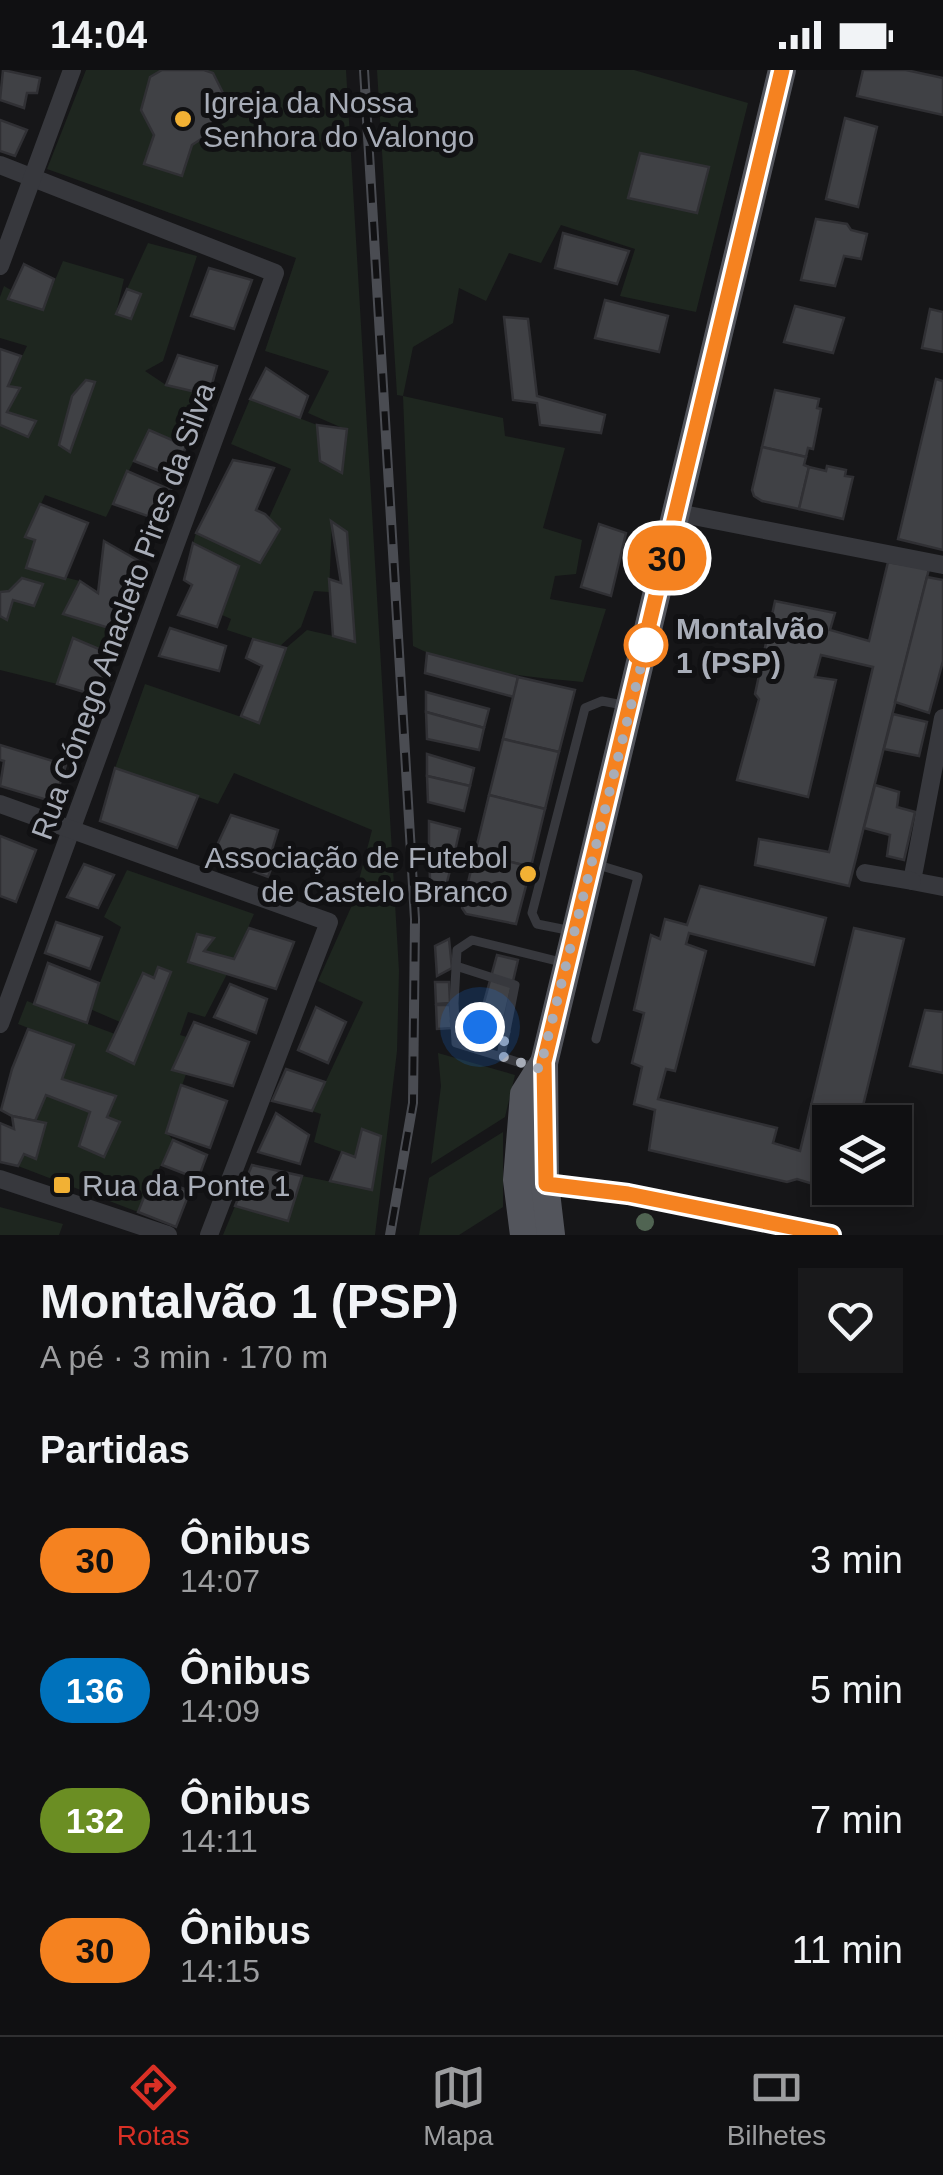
<!DOCTYPE html>
<html lang="pt">
<head>
<meta charset="utf-8">
<style>
	:root { --surface:#101012; --page:#19191b; --text:#f1f3f6; --muted:#9c9d9f; --line:#303032; --accent:#d93025 }
	body { margin:0; font-family:Helvetica,sans-serif; background:var(--page); color:var(--text); height:100vh; display:flex; flex-direction:column; font-size:38px; white-space:nowrap }
	* { box-sizing:border-box; margin:0 }
	p { font-size:32px; color:var(--muted) }
	.icon { flex:none; width:55px; height:55px; fill:none; stroke:currentColor; stroke-width:2; stroke-linecap:round; stroke-linejoin:round }
	.map { position:relative; height:1165px; overflow:hidden }
	.drawer { display:flex; flex-direction:column; background:var(--surface); flex:1 }
	.drawer>* { flex:none }
	.badge { padding:0 20px; border-radius:32px; font-size:35px; line-height:65px }
	.controls { position:absolute; left:812px; top:1035px; display:grid; gap:20px }
	.controls a { display:grid; place-items:center; width:100px; height:100px; border-radius:0px; background:var(--surface); box-shadow:0 5px 15px #0003,0 0 0 2px var(--line); font-size:50px }
	.you { position:absolute; width:50px; height:50px; margin:-25px; border:8px solid #fff; border-radius:50%; background:#1a73e8; box-shadow:0 0 0 15px #1a73e833 }
	.map>.badge { position:absolute; translate:-50% -50%; box-shadow:0 0 0 5px #fff }
	h2 { padding:0 40px; font-size:38px; line-height:90px }
	.round { display:grid; place-items:center; flex:none; width:105px; height:105px; border-radius:0px; background:var(--page) }
	.headline { display:flex; align-items:center; justify-content:space-between; height:170px; padding:0 40px }
	h1 { font-size:48px; font-weight:700; line-height:75px }
	ul { padding:0; list-style:none }
	li { display:flex; align-items:center; gap:30px; height:130px; padding:0 40px }
	li div { flex:1 }
	li b { display:block; font-size:38px }
	li em { font-style:normal }
	li .badge { min-width:110px; font-weight:700; text-align:center }
	.status { display:flex; justify-content:space-between; align-items:center; height:70px; padding:0 50px; background:var(--surface); direction:ltr }
	.status svg { height:28px; fill:currentColor }
	.tabs { display:flex; justify-content:space-around; align-items:center; height:140px; border-top:2px solid var(--line); background:var(--surface); font-size:28px; color:var(--muted) }
	.tabs a { display:grid; justify-items:center; gap:5px }
	.tabs .on { color:var(--accent) }
	.map>svg:first-child { display:block }
</style>
</head>
<body>
<div class="status"><b>14:04</b><svg viewBox="0 0 49 12"><path d="M0 12V9h3v3zM5 12V6h3v6zM10 12V3h3v9zM15 12V0h3v12zM26 1h20v11H26zM47 4h2v5h-2z"/></svg></div>
<div class="map">
<svg width="943" height="1165" viewBox="0 0 943 1165">
	<rect width="100%" height="100%" fill="#161618"/>
	<g fill="#1e261f">
		<path d="M86 0H346L399 901 397 981 375 1165H223L235 1136 288 1150 302 1106 372 1120 381 1066 362 1059 355 1087 314 1072 321 1044 312 1041 363 932 318 911 353 833 372 760 234 703 218 734 115 698 145 614 259 653 286 578 307 560 355 571 347 463 332 452 329 522 314 521 301 557 279 577 227 560 231 549 222 545 239 496 193 473 196 463 260 493 280 459 268 450 291 399 231 374 250 329 317 355 320 391 341 402 347 360 308 343 329 301 265 281 296 188 47 99Z"/>
		<path d="M377 0H634L748 33 696 242 620 226 635 179 561 155 541 193 509 183 486 231 459 218 453 253 413 277 403 326 503 348 505 366 565 378 543 458 582 470 576 504 555 506 550 529 606 539 583 612C527 607 463 602 413 576L403 326 397 325Z"/>
		<path d="M148 173 197 186 163 291 145 301 166 315 209 325 186 376 149 360 106 447 45 425 26 467 35 470 27 498 80 511 64 544 122 562 113 585 73 568 57 614 0 600V546L7 549 13 530 34 535 42 514 22 508 9 521 0 522V355L28 367 36 351 7 342 19 319 8 316 27 276 0 268V227L4 216 43 239 63 191 124 209 116 243 141 225 127 219Z"/>
		<path d="M127 800 254 844 234 889 204 881 213 868 197 865 189 892 227 904 205 947 188 942 180 965 187 967 172 999 186 1004 166 1062 173 1070C162 1095 148 1117 138 1142L18 1096 24 1084 36 1088 45 1054 35 1051 46 1025 90 1042 79 1076 103 1086 107 1047 116 1026 62 1009 73 975 18 954 27 931 115 964 107 981 135 993 171 902 159 897 154 908 143 903 120 952 90 939 121 857 104 847Z"/>
		<path d="M438 983 515 1005 505 1047 431 1094 441 1016Z"/>
		<path d="M503 1062V1137L459 1165H419L429 1108Z"/>
		<path d="M0 1137 63 1154 59 1165H0Z"/>
	</g>
	<g fill="#404145" stroke="#303034" stroke-width="2.5">
		<path d="M3 0 40 8 37 23H27L24 38 0 30Z"/>
		<path d="M162 0H204L213 3 225 27 218 58 192 75 182 106 144 94 154 65 141 40 150 7Z"/>
		<path d="M863 0H906L943 8V45L857 26Z"/>
		<path d="M845 48 877 57 858 137 826 129Z"/>
		<path d="M0 50 27 60 15 86 0 81Z"/>
		<path d="M640 83 709 97 697 143 628 128Z"/>
		<path d="M816 149 847 154 851 160 867 164 861 189 844 186 835 216 801 210Z"/>
		<path d="M563 163 629 181 617 214 555 198Z"/>
		<path d="M24 194 54 209 43 240 8 229Z"/>
		<path d="M209 198 252 210 234 259 191 246Z"/>
		<path d="M127 219 141 224 131 249 116 244Z"/>
		<path d="M605 230 668 246 659 282 595 268Z"/>
		<path d="M795 236 844 248 833 283 784 272Z"/>
		<path d="M930 239 943 242V282L922 278Z"/>
		<path d="M504 247 528 249 537 326 605 345 601 363 540 355 537 333 513 330Z"/>
		<path d="M0 279 21 286 8 316 20 318 7 342 36 351 28 367 0 355Z"/>
		<path d="M178 285 217 296 209 325 166 315Z"/>
		<path d="M266 298 308 326 300 348 250 329Z"/>
		<path d="M936 309 943 311V480L898 469Z"/>
		<path d="M86 310 95 312 70 382 59 375 72 326Z"/>
		<path d="M775 320 819 329 817 338 821 339 813 379 808 378 806 387 762 377Z"/>
		<path d="M317 355 347 359 342 403 320 391Z"/>
		<path d="M149 360 186 376 175 407 134 391Z"/>
		<path d="M762 377 806 387 804 395 809 397 799 439 762 431 754 426 752 420Z"/>
		<path d="M233 390 274 398 256 440 265 444 280 459 260 493 196 463Z"/>
		<path d="M827 396 846 400 845 406 853 407 843 449 799 439 809 397 826 401Z"/>
		<path d="M127 401 171 420 162 451 113 434Z"/>
		<path d="M40 434 88 453 65 509 26 498 35 470 25 467Z"/>
		<path d="M331 451 347 462 355 572 333 566 329 509 341 513Z"/>
		<path d="M599 454 626 463 611 526 581 517Z"/>
		<path d="M104 471 146 495 122 562 63 544 80 511 98 523Z"/>
		<path d="M193 473 239 496 217 557 178 545 192 515 184 510Z"/>
		<path d="M888 492 929 499 849 816 755 795 759 769 829 782 873 597 821 585 815 607 836 610 808 727 737 710 759 629 755 624 775 531 835 543 830 560 869 571Z"/>
		<path d="M927 507 943 510V591L929 643 895 632Z"/>
		<path d="M22 508 43 514 34 536 13 530 7 550 0 546V522L9 521Z"/>
		<path d="M170 558 226 576 219 601 159 586Z"/>
		<path d="M73 568 113 585 94 625 57 614Z"/>
		<path d="M253 569 286 578 259 653 241 646 262 596 246 588Z"/>
		<path d="M427 583 518 607 514 627 425 603Z"/>
		<path d="M518 607 575 620 559 682 503 669Z"/>
		<path d="M426 622 489 639 484 658 426 642Z"/>
		<path d="M426 642 484 658 479 680 427 669Z"/>
		<path d="M893 644 927 652 919 686 884 679Z"/>
		<path d="M503 669 559 682 545 739 489 725Z"/>
		<path d="M0 675 66 695 54 732 0 716 4 691 0 690Z"/>
		<path d="M427 684 474 698 470 716 427 706Z"/>
		<path d="M115 698 198 726 177 778 100 751Z"/>
		<path d="M427 706 470 716 464 741 428 732Z"/>
		<path d="M875 715 899 722 897 737 915 742 904 790 887 786 890 765 864 758Z"/>
		<path d="M489 725 545 739 531 797 475 783Z"/>
		<path d="M231 745 278 760 272 780 276 786 268 807 212 786Z"/>
		<path d="M429 751 460 759 454 785 429 780Z"/>
		<path d="M0 766 36 780 16 832 0 826Z"/>
		<path d="M429 780 454 785 446 816 430 810Z"/>
		<path d="M475 783 531 797 516 854 466 844 462 838Z"/>
		<path d="M84 794 114 805 98 838 67 827Z"/>
		<path d="M700 816 826 848 814 895 689 863 686 874 706 881 675 1001 666 999 658 1029 777 1058 773 1073 800 1081 854 858 904 869 859 1052H830V1118H843L842 1123 797 1109 787 1112 649 1080 655 1040 634 1034 642 997 632 993 644 943 634 940 651 865 660 869 665 849 687 855Z"/>
		<path d="M56 852 102 867 90 899 45 883Z"/>
		<path d="M249 858 294 872 276 919 188 892 197 864 214 868 204 881 234 889Z"/>
		<path d="M449 869 452 898 437 906 435 876Z"/>
		<path d="M497 885 518 890 499 971 475 965Z"/>
		<path d="M48 893 99 913 87 953 34 934Z"/>
		<path d="M158 897 171 902 134 994 107 981 143 903 154 908Z"/>
		<path d="M435 912H449L450 933 436 934Z"/>
		<path d="M230 914 267 929 256 963 214 947Z"/>
		<path d="M436 935H450L452 958 437 959Z"/>
		<path d="M316 937 346 952 328 993 298 980Z"/>
		<path d="M925 940 943 942V1003L910 996Z"/>
		<path d="M194 952 249 972 233 1016 172 1000Z"/>
		<path d="M28 959 74 975 62 1009 116 1026 107 1047 120 1052 104 1087 79 1076 90 1042 46 1025 35 1051 12 1046 1 1040 12 999Z"/>
		<path d="M286 999 325 1012 312 1041 272 1031Z"/>
		<path d="M181 1015 227 1031 210 1078 166 1063Z"/>
		<path d="M276 1043 309 1065 300 1094 258 1082Z"/>
		<path d="M12 1046 46 1053 36 1089 24 1084 18 1096 0 1092V1053L14 1059Z"/>
		<path d="M362 1059 381 1066 372 1120 330 1111 342 1082 355 1087Z"/>
		<path d="M173 1070 207 1085 198 1109 162 1095Z"/>
		<path d="M252 1095 302 1106 288 1151 235 1136Z"/>
		<path d="M152 1107 190 1121 176 1157 138 1142Z"/>
	</g>
	<g fill="none" stroke-linecap="round" stroke-linejoin="round">
		<g stroke="#37383d" stroke-width="9">
			<path d="M595 794 638 807 596 969"/>
			<path d="M572 861 537 854 532 843 585 638 602 631 623 635"/>
			<path d="M456 896 515 915 501 986"/>
			<path d="M454 951 506 962"/>
			<path d="M534 997 456 973 454 933 457 880 472 870 565 893"/>
		</g>
		<g stroke="#37383d" stroke-width="18">
			<path d="M0 95 275 203 0 954"/>
			<path d="M0 196 72 0"/>
			<path d="M678 443 943 495"/>
			<path d="M943 648 912 811 943 817"/>
			<path d="M0 734 329 852 209 1165"/>
			<path d="M865 803 912 811"/>
			<path d="M0 1109 168 1165"/>
			<path d="M545 1114 628 1124 831 1165"/>
		</g>
		<g stroke="#53555c" stroke-width="28">
			<path d="M524 1165 517 1110 524 1024 543 994"/>
			<path d="M551 1165 545 1114 544 993 782 0"/>
		</g>
		<defs>
			<path id="rail" d="M364 0 415 849 413 1033 390 1165"/>
		</defs>
		<use href="#rail" stroke="#4a4c52" stroke-width="10"/>
		<use href="#rail" stroke="#111113" stroke-width="6" stroke-dasharray="19" stroke-linecap="butt"/>
	</g>
	<circle fill="#506452" cx="645" cy="1152" r="9"/>
	<g fill="none" stroke-linecap="round" stroke-linejoin="round">
		<defs>
			<path id="line" d="M782 0 544 992 546 1114 628 1124 831 1165"/>
		</defs>
		<use href="#line" stroke="#fff" stroke-width="22"/>
		<use href="#line" stroke="#f58220" stroke-width="15"/>
		<path stroke="#a8adb8" stroke-width="10" stroke-dasharray="0 18" d="M480 957 506 962 501 986 540 999 648 568 646 575"/>
	</g>
	<g fill="#f2b134" stroke="#111113" stroke-width="4">
		<circle cx="183" cy="49" r="10"/>
		<circle cx="528" cy="804" r="10"/>
		<rect x="52" y="1105" width="20" height="20" rx="5"/>
	</g>
	<circle fill="#fff" stroke="#f58220" stroke-width="5" cx="646" cy="575" r="20"/>
	<g text-anchor="middle" dominant-baseline="central" stroke-width="10" stroke-linejoin="round" paint-order="stroke">
		<g font-size="30" fill="#a8adb8" stroke="#111113" text-anchor="start">
			<text x="203" y="32">Igreja da Nossa<tspan x="203" dy="34">Senhora do Valongo</tspan></text>
			<text x="508" y="787" text-anchor="end">Associação de Futebol<tspan x="508" dy="34">de Castelo Branco</tspan></text>
			<text x="82" y="1115">Rua da Ponte 1</text>
		</g>
		<g font-size="30" fill="#a8adb8" stroke="#111113">
			<text transform="translate(123 541) rotate(-70)">Rua Cónego Anacleto Pires da Silva</text>
		</g>
		<g font-size="30" font-weight="bold" fill="#a8adb8" stroke="#111113" text-anchor="start">
			<text x="676" y="558">Montalvão<tspan x="676" dy="34">1 (PSP)</tspan></text>
		</g>
	</g>
</svg>
<div class="controls">
<a><svg class="icon" aria-label="layers" viewBox="0 0 24 24"><path d="M12 4l9 5-9 5-9-5zM3 14l9 5 9-5"/></svg></a>
</div>
<div class="you" style="left:480px;top:957px"></div>
<b class="badge" style="left:667px;top:488px;background:#f58220;color:#111">30</b>
</div>
<section class="drawer">
<div class="headline"><div><h1>Montalvão 1 (PSP)</h1><p>A pé · 3 min · 170 m</p></div><a class="round"><svg class="icon" aria-label="heart" viewBox="0 0 24 24"><path d="M12 20l-8-8c-3-5 5-10 8-4 3-6 11-1 8 4z"/></svg></a></div>
<h2>Partidas</h2>
<ul>
<li><span class="badge" style="background:#f58220;color:#111">30</span><div><b>Ônibus</b><p>14:07</p></div><em>3 min</em></li>
<li><span class="badge" style="background:#0072bc;color:#fff">136</span><div><b>Ônibus</b><p>14:09</p></div><em>5 min</em></li>
<li><span class="badge" style="background:#6b8e23;color:#fff">132</span><div><b>Ônibus</b><p>14:11</p></div><em>7 min</em></li>
<li><span class="badge" style="background:#f58220;color:#111">30</span><div><b>Ônibus</b><p>14:15</p></div><em>11 min</em></li>
</ul>
</section>
<nav class="tabs">
<a class="on"><svg class="icon" aria-label="directions" viewBox="0 0 24 24"><path d="M12 3l9 9-9 9-9-9zM9 14v-3h6M13 9l2 2-2 2"/></svg>Rotas</a>
<a><svg class="icon" aria-label="map" viewBox="0 0 24 24"><path d="M3 6l6-2 6 2 6-2v14l-6 2-6-2-6 2zM9 4v14M15 6v14"/></svg>Mapa</a>
<a><svg class="icon" aria-label="tickets" viewBox="0 0 24 24"><path d="M3 7h18v10H3zM15 7v10"/></svg>Bilhetes</a>
</nav>
</body>
</html>
